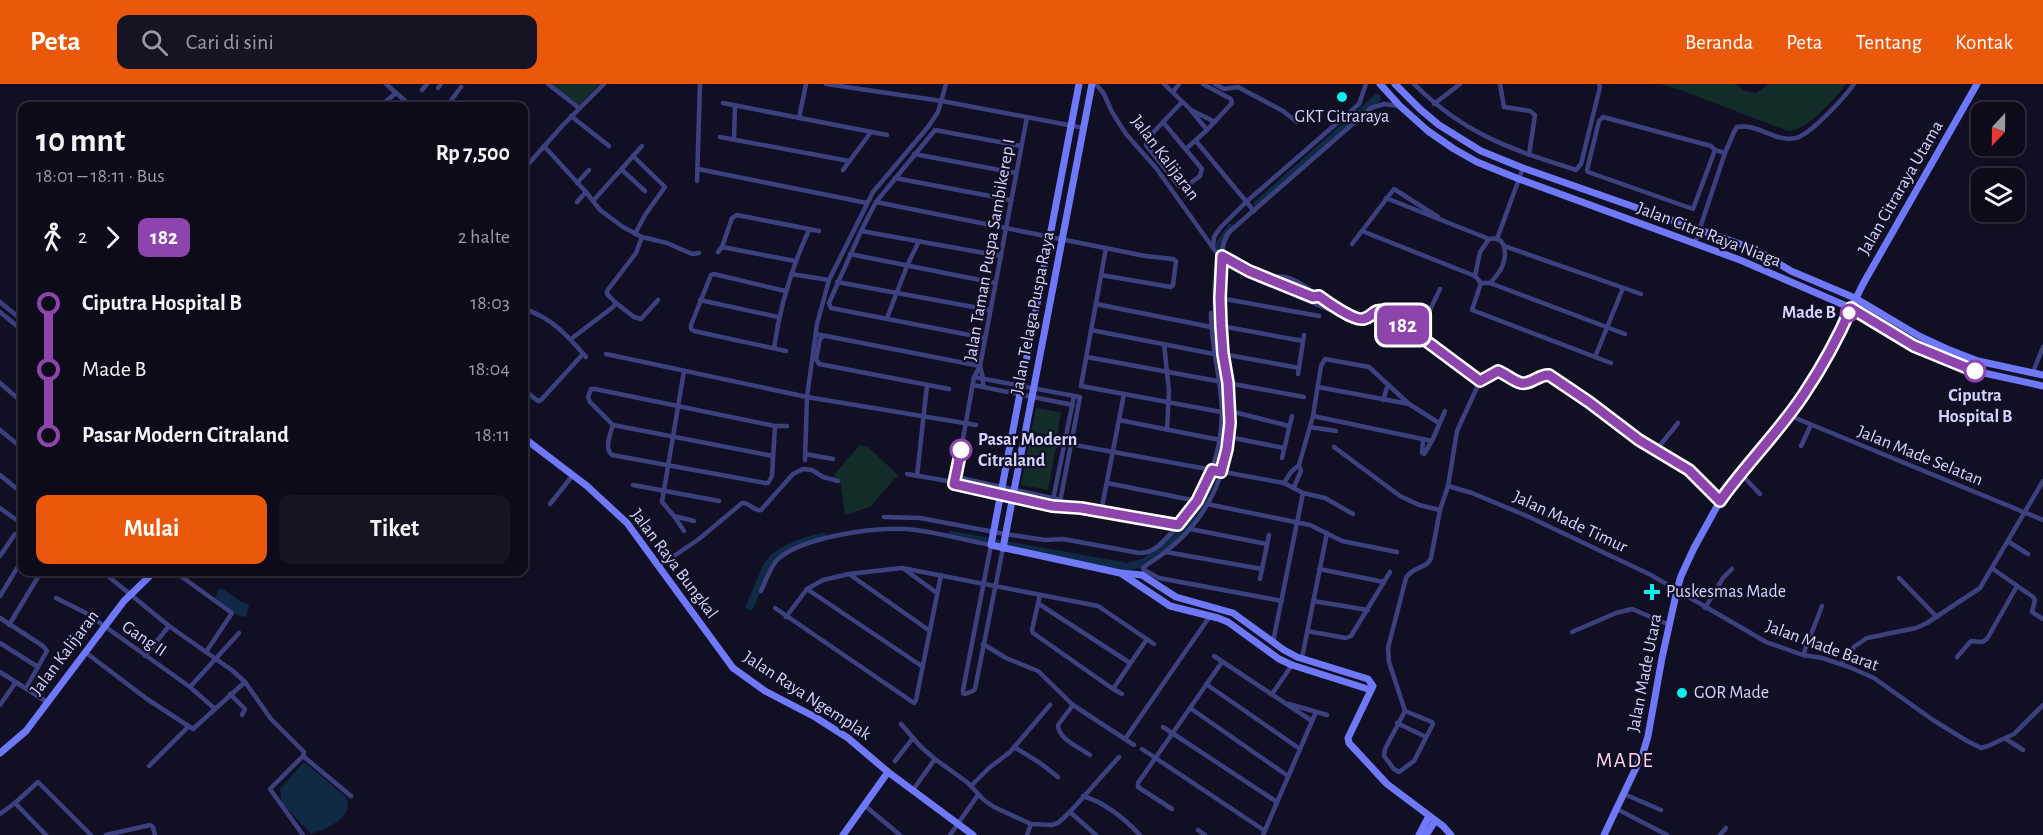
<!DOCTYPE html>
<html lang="id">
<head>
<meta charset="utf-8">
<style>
	:root { --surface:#0d0b1a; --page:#161423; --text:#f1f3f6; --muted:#9a9ba2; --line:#2d2b39; --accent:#ea580c }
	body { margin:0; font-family:"Alegreya Sans",sans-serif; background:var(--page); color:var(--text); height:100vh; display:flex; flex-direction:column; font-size:22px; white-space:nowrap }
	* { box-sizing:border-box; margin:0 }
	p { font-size:20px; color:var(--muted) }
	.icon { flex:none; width:33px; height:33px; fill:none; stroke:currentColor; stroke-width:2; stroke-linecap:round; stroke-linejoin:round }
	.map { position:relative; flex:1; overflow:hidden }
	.side { position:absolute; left:18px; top:18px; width:510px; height:474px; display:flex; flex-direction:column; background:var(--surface); border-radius:12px; box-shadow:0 3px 9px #0003,0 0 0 2px var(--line) }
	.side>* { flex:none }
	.badge { padding:0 12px; border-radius:9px; font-size:21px; line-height:39px }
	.needle { width:39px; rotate:202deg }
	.tools { position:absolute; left:1971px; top:18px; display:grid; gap:12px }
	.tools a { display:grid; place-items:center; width:54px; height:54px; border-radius:12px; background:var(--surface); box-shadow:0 3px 9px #0003,0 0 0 2px var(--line); font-size:30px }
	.map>.badge { position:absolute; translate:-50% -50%; box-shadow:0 0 0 3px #fff }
	.legs { display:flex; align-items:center; gap:9px; height:66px; padding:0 18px; font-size:20px }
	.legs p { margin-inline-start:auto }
	.summary { display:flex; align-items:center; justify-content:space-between; height:102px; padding:0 18px }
	h1 { font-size:33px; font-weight:700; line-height:45px }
	.action { display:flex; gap:12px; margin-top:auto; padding:12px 18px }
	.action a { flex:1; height:69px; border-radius:12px; background:var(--accent); color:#fff; font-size:24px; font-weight:700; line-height:69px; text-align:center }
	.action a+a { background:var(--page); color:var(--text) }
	ul { padding:0 18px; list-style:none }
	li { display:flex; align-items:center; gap:21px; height:66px; font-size:22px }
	li i { display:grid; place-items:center; width:9px; height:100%; margin:0 8px; background:currentColor }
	li i::after { content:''; width:15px; height:15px; margin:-8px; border:4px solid; border-radius:50%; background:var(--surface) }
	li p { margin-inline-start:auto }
	li:first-child i { background:linear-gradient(#0000 50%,currentColor 0) }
	li:last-child i { background:linear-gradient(currentColor 50%,#0000 0) }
	header { display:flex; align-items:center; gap:36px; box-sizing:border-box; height:84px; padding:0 30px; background:var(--accent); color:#fff }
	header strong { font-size:28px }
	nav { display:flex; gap:33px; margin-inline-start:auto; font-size:21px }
	.search { width:420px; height:54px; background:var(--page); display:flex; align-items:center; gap:15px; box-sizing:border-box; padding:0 21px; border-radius:12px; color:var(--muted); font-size:22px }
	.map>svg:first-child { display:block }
</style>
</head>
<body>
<header>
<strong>Peta</strong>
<div class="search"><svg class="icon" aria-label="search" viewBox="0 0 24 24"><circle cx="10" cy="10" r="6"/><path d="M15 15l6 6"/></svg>Cari di sini</div>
<nav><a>Beranda</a><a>Peta</a><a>Tentang</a><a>Kontak</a></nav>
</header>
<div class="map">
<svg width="2043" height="751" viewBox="0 0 2043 751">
	<rect width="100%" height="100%" fill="#110f23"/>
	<g fill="#132c29">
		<path d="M550 0H600L578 22Z"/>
		<path d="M1660 0H1735L1745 7 1756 9 1769 0H1846C1835 15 1807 47 1788 47L1678 5Z"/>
		<path d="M1036 324 1061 328 1057 352 1031 348Z"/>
		<path d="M1030 353 1057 359 1048 406 1021 401Z"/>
		<path d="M860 361 868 363 898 391 870 423 845 431 840 396 833 392Z"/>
	</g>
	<g fill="#102945">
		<path d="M223 505 240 517 248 520 249 523 246 532 242 533C234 530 224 520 216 515L217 506Z"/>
		<path d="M304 678 346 713C355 734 327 744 311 750L282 719 280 705Z"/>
	</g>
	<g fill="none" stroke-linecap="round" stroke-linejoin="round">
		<g stroke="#102945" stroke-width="8">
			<path d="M1258 120 1377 14"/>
			<path d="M952 451 1127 483 1145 478 1181 448 1201 420 1217 383 1225 333 1216 255V200L1220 160 1231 144"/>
			<path d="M750 522C756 509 761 494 768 481 778 465 805 457 823 453"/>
		</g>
		<g stroke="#3d407f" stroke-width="4.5">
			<path d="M386 0 411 22"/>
			<path d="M548 0 579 24"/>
			<path d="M826 0 942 17 1084 44"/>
			<path d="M1096 0 1104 10 1112 28 1126 50 1156 84 1216 168 1241 183 1313 213 1319 212C1328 218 1352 236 1362 235 1368 235 1374 228 1379 226L1386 227 1480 297"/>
			<path d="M1164 0 1190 25 1207 46"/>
			<path d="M1215 0 1224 5 1238 3 1283 27 1297 38"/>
			<path d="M1414 0C1464 50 1510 65 1576 86L1581 80 1600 3 1599 0"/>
			<path d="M1500 0 1504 23 1530 27 1535 31 1529 71"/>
			<path d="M438 4 441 0"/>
			<path d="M422 6 427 0"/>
			<path d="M1173 8 1179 0"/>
			<path d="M723 19 887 51"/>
			<path d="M1434 20 1460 0"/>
			<path d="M380 22 396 9"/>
			<path d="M447 22 461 3"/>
			<path d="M1193 27 1215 38"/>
			<path d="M571 32 609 62"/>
			<path d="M799 34 806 0"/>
			<path d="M1163 38 1202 85 1200 92 1184 104 1179 102 1146 61 1147 55 1182 18"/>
			<path d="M720 53 849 77"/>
			<path d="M734 55 735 22"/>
			<path d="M1196 57 1254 127"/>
			<path d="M544 62 586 108 600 126 623 143 642 153 667 159 692 170 699 169"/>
			<path d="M1186 65 1207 46 1232 19 1231 15 1203 0"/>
			<path d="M1715 66 1693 125 1588 88 1587 86 1599 37 1603 33 1711 62 1715 66 1725 69"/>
			<path d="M914 70 1016 89"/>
			<path d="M633 72 665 103 645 131 635 150"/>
			<path d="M524 85 563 41 604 0"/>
			<path d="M621 85 645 107"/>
			<path d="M698 85 867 119"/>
			<path d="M843 86 871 48"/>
			<path d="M895 94 1011 116"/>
			<path d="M697 97 700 0"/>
			<path d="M577 99 589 86"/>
			<path d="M1386 114 1489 155C1507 151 1507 171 1502 183 1499 189 1495 194 1490 199"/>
			<path d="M593 117 642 62"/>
			<path d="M577 118 586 108"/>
			<path d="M876 118 1145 172 1173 175 1176 177 1173 201 1171 203 1101 191"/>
			<path d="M861 147 1001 172"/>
			<path d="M1362 147 1475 192 1481 199H1490L1625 250"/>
			<path d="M1497 155 1523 84"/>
			<path d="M1695 159 1725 69 1734 48 1737 43C1752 40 1764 49 1778 53 1784 55 1790 55 1796 54 1811 50 1845 13 1854 0"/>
			<path d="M1352 160 1394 105 1438 133"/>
			<path d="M1504 162 1641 210"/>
			<path d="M722 163 795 177"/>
			<path d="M1106 164 1081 302 1221 328"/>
			<path d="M1213 164 1214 153 1220 144 1246 118 1359 20 1366 0"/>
			<path d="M718 168 722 163 732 134 737 131 819 147"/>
			<path d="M850 170 995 199"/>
			<path d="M1222 178 1248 192 1330 226"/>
			<path d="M791 190 829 196"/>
			<path d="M1475 192 1480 168 1489 155"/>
			<path d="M1270 195C1285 186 1306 203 1319 212"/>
			<path d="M837 198 990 226"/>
			<path d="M1481 199 1472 226 1611 279"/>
			<path d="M785 207 714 190 711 191 691 241V245L694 247 786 267"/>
			<path d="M1220 214 1319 232"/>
			<path d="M700 216 778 233"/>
			<path d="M0 218 22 236"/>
			<path d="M616 219 634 233 641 235 658 216"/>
			<path d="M1096 220 1211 243"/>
			<path d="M524 225C551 233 568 252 586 273"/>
			<path d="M0 228 22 246"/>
			<path d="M887 234 907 182 919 157"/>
			<path d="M1221 242 1303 257"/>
			<path d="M1091 246 1214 270"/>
			<path d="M816 250 980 282"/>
			<path d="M1416 251 1427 232 1440 205"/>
			<path d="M823 253 820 255 816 275 819 280 949 305"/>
			<path d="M985 254 831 224 829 219 861 147 876 118 935 46 1021 62"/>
			<path d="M571 255 613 223 616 219 607 210V207L636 169 642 153"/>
			<path d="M1164 260 1169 307 1167 346"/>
			<path d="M774 264C780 222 791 185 809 146"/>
			<path d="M606 270 807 313 976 341"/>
			<path d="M1223 270 1299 284"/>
			<path d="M1087 273 1304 313"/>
			<path d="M1595 273 1623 204"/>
			<path d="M684 287 662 418 674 432 694 437"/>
			<path d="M2033 288 2043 263"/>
			<path d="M1298 290 1304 251"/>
			<path d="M974 293 1080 313 1059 423"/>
			<path d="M1480 297 1498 287C1507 291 1516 300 1526 299 1535 298 1540 290 1549 291L1589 317 1639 356 1689 386 1720 417"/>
			<path d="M0 299 22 318"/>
			<path d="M973 301 1073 321"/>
			<path d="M983 303V294L980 282 1027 33"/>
			<path d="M1318 303 1409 320 1439 339"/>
			<path d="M524 306 538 317 541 316 583 270"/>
			<path d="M1383 316 1388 301"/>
			<path d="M1230 327 1289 342"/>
			<path d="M1788 331 2043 436"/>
			<path d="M1313 332 1432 357"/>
			<path d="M1119 336 1220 356"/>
			<path d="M613 341 773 372"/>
			<path d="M775 342 772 392 768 399H765L612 371C604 364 610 351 613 341L590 318 588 313 591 305H595L775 342H787"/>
			<path d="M1310 343 1336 347"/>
			<path d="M0 346 22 364"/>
			<path d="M1229 353 1284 364"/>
			<path d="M1423 356 1422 369 1424 370 1432 357 1445 327"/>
			<path d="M1064 359 1284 399 1303 409 1325 414 1353 430"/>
			<path d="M1801 362 1811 341"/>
			<path d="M1334 363 1400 412 1419 421 1440 426"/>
			<path d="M1657 365 1678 339"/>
			<path d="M805 370 833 375"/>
			<path d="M1282 374 1292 332"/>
			<path d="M805 376 807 313 817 240 829 196 873 108 928 43 938 28 946 0"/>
			<path d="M1740 389 1760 410"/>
			<path d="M907 390 948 397 964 403 1051 422 1081 424 1178 441"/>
			<path d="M0 391 22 409"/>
			<path d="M917 392 927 301"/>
			<path d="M956 394 974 293 980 282"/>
			<path d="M948 397 956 393 1061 416"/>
			<path d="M1107 399 1197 417"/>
			<path d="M1284 399 1291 388 1299 381"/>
			<path d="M633 401 719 417"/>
			<path d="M1448 402 1472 409 1527 432 1651 491 1766 558 1803 571 1822 574 1849 583 1874 594 1933 636 1967 657 1981 664 1988 662 2014 650 2043 621"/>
			<path d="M1294 403 1301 387 1299 381 1313 332 1321 282 1325 275 1369 283 1409 320"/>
			<path d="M1053 416 1074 312"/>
			<path d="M550 420 573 391"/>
			<path d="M1207 420 1310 441 1342 457 1397 468"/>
			<path d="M0 424 22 440"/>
			<path d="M1101 428 1124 310"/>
			<path d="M674 432 684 447"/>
			<path d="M884 433 920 434 1005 450 1045 456 1063 455 1139 469C1155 470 1165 455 1176 444 1209 409 1226 360 1221 312 1218 284 1211 257 1211 229"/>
			<path d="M1190 445 1267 460"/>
			<path d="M2009 458 2028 470"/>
			<path d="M1166 468 1262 485"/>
			<path d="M0 472 15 450"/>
			<path d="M659 482 699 455 742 419C750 418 754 428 761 426L793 390 803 385 812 386 823 393 838 397"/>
			<path d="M904 485 937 509"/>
			<path d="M1319 485 1384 498"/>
			<path d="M1993 485 2033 513 2035 516 2032 528 2043 535"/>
			<path d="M103 488 169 542 233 587 245 598 271 635 304 668 303 672 270 705 303 751"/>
			<path d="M175 488 232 529 206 568"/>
			<path d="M849 490 930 547"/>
			<path d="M1899 494 1937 533"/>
			<path d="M1260 495 1269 451"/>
			<path d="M807 505 923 583"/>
			<path d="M761 507C766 497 770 483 778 475 803 453 873 443 906 445 934 447 963 456 991 461L963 606V609L965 610 973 607 975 605 1003 464"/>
			<path d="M1040 511 1032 546 1033 549 1113 605 1122 610"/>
			<path d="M0 512 22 476"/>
			<path d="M56 514 86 529 190 603 214 624"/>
			<path d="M1282 517 1159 494 1144 486 1143 484C1150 478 1158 474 1165 468 1174 461 1182 454 1189 446 1250 376 1223 303 1220 221 1219 201 1218 166 1228 149L1371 24 1384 20 1399 22"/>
			<path d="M1313 517 1368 526"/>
			<path d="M1039 520 1130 579"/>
			<path d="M775 524 914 619 916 616 941 491"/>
			<path d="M1705 524 1723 494 1732 485"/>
			<path d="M786 533 807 505 823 496 849 490 902 484 1098 522 1154 560"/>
			<path d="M0 534 43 562 47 567 26 604"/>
			<path d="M9 541 41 488"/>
			<path d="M1307 547 1346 554 1351 552 1390 488"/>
			<path d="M1572 548 1616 529 1632 525 1670 541"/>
			<path d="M1273 558 1303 409"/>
			<path d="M0 559 38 583"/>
			<path d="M983 560 1006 574 1038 587 1073 621 1134 661"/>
			<path d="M85 568 147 615 193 645 245 598"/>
			<path d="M1803 571 1822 522"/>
			<path d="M145 572 169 542"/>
			<path d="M1214 572 1312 637"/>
			<path d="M1957 573 1971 557 1982 558 1987 555 2017 502"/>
			<path d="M1302 574 1327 449"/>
			<path d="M1841 580 1855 562 1867 554 1916 544 1927 539 1980 504 2043 397"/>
			<path d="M0 588 47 618"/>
			<path d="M1206 600 1300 665"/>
			<path d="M190 603 239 549"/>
			<path d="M1113 605 1147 555"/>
			<path d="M230 610 245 625 242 631"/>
			<path d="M1272 610 1292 581"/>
			<path d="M1289 620 1327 631"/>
			<path d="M0 621 16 598"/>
			<path d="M1073 621 1058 641C1058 655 1079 663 1090 671"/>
			<path d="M1190 624 1288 692"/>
			<path d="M1405 627 1432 638 1433 640 1414 677 1399 688 1394 685 1384 672 1385 665 1405 627 1389 578 1388 564 1406 494C1413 482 1427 485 1431 474L1440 426 1448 402 1457 347 1480 297"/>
			<path d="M1397 639 1426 653"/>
			<path d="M901 640 921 663 935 675"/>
			<path d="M1163 643 1277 718"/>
			<path d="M1125 655 1210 532"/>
			<path d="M2006 655 2023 666"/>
			<path d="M1014 663 1040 679 1058 693"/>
			<path d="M1142 665 1265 747"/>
			<path d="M303 672 351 712"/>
			<path d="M895 677 913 654"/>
			<path d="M149 682 189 642"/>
			<path d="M971 702 989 684 1010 668 1050 621"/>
			<path d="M913 706 935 675 968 699 984 716 994 723 1031 740 1052 741 1058 739 1070 728 1119 673"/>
			<path d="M1624 710 1661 726"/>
			<path d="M1083 712C1106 719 1124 734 1140 751"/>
			<path d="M15 719 46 751"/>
			<path d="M864 721 900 751"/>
			<path d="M1172 725 1138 703V699L1222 578"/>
			<path d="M1617 725 1667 751"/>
			<path d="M1070 728 1096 751"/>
			<path d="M0 730 15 719 38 698 91 751"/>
			<path d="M1198 746 1205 751"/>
			<path d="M106 751 150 741 153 743 155 751"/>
			<path d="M950 751 978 711"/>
			<path d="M1027 751 1031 740"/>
			<path d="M1263 751 1316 628"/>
			<path d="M1720 751 1726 744"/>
		</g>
		<g stroke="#6f78f8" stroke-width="7">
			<path d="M1079 0 991 461 1120 489 1142 491 1176 513 1233 529 1284 566 1297 573 1368 595 1373 602 1348 654 1349 659 1387 700 1443 742 1451 751"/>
			<path d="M1380 0 1400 22 1428 47 1454 65 1477 78 1519 95 1740 176 1851 224 1914 262 1942 275 1975 287 2043 302"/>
			<path d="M1395 0 1421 26 1439 41 1481 67 1523 84 1743 161 1763 170 1791 187 1855 214 1919 252 1947 265 1978 277 2043 291"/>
			<path d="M524 354 587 402 627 439 733 584 765 607 815 633 848 654 888 688 973 751"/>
			<path d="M1003 464 1092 0"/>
			<path d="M1122 490 1170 522 1218 534 1228 538 1279 575 1292 581 1371 606"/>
			<path d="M0 669 26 647 124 517 154 488"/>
			<path d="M843 751 888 688"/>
			<path d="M1419 751 1429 732"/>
			<path d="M1426 751 1435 737"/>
			<path d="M1604 751 1643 669 1648 652 1662 574 1677 506 1681 492 1694 464 1720 417 1740 389 1803 311 1828 271 1863 200 1977 0"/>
		</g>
	</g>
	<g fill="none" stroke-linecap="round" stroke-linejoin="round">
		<defs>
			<path id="line-1" d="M961 366 954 400 1052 422 1081 424 1178 441 1197 417 1212 386 1221 388 1227 365 1230 339 1228 299 1223 270 1221 242 1220 214 1222 172 1249 187 1313 213 1319 212C1327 218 1354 237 1363 235 1374 233 1372 224 1386 227L1480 297 1498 287C1506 290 1513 297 1521 299 1531 301 1539 290 1549 291L1589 318 1639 356 1689 386 1720 417C1746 380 1779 348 1804 310 1822 283 1838 254 1851 224L1914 262 1975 287"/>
		</defs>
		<use href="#line-1" stroke="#fff" stroke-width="14"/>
		<use href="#line-1" stroke="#8e44ad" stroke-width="9"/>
	</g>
	<g fill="#0cedef" stroke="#110f23" stroke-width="2">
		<circle cx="1342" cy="13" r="6"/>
		<path d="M1649 499h6v6h6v6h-6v6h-6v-6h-6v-6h6z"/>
		<circle cx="1682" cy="609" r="6"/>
	</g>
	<g fill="#fff" stroke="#8e44ad" stroke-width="3">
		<circle cx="1849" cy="229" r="8"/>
		<circle cx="1975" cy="287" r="10"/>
		<circle cx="961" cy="366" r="10"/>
	</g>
	<g text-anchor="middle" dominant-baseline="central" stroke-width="4.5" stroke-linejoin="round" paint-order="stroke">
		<g font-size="18" fill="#d4d3fd" stroke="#110f23" text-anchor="start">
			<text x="1342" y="33" text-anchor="middle">GKT Citraraya</text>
			<text x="1666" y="508">Puskesmas Made</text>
			<text x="1694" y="609">GOR Made</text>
		</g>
		<g font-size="18" fill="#d4d3fd" stroke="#110f23">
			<text transform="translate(1165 74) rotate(53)">Jalan Kalijaran</text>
			<text transform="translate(1901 104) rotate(-60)">Jalan Citraraya Utama</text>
			<text transform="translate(1709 151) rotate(21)">Jalan Citra Raya Niaga</text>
			<text transform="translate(990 166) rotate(-80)">Jalan Taman Puspa Sambikerep I</text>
			<text transform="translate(1033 229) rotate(-79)">Jalan Telaga Puspa Raya</text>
			<text transform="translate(1920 372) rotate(22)">Jalan Made Selatan</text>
			<text transform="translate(1570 438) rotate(25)">Jalan Made Timur</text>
			<text transform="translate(674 480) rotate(53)">Jalan Raya Bungkal</text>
			<text transform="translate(144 555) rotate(34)">Gang II</text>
			<text transform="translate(1822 562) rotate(20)">Jalan Made Barat</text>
			<text transform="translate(65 569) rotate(-53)">Jalan Kalijaran</text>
			<text transform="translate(1645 589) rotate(-79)">Jalan Made Utara</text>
			<text transform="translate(807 612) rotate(33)">Jalan Raya Ngemplak</text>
		</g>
		<g font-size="18" font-weight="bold" fill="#d4d3fd" stroke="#110f23" text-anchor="end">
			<text x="1836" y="229">Made B</text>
			<text x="1975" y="312" text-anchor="middle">Ciputra<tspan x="1975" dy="21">Hospital B</tspan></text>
			<text x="978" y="356" text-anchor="start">Pasar Modern<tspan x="978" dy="21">Citraland</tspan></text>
		</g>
		<g font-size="21" letter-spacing="1.5" fill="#fdd5f2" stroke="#110f23">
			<text x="1625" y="676">MADE</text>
		</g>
	</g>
</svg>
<div class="tools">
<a><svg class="needle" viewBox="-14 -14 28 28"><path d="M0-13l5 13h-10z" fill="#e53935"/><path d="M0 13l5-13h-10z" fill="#9a9ba2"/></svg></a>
<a><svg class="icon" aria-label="layers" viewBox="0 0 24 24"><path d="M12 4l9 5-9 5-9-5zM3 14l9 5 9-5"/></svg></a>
</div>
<b class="badge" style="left:1403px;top:241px;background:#8e44ad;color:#fff">182</b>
<section class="side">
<div class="summary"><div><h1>10 mnt</h1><p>18:01 – 18:11 · Bus</p></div><b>Rp 7,500</b></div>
<div class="legs"><svg class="icon" aria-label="walk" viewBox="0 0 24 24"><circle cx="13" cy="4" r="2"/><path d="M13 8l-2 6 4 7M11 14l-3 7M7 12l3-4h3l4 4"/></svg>2<svg class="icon" aria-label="forward" viewBox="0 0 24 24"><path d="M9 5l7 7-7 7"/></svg><b class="badge" style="background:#8e44ad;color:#fff">182</b><p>2 halte</p></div>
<ul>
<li><i style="color:#8e44ad"></i><b>Ciputra Hospital B</b><p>18:03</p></li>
<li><i style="color:#8e44ad"></i><span>Made B</span><p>18:04</p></li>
<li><i style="color:#8e44ad"></i><b>Pasar Modern Citraland</b><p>18:11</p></li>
</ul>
<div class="action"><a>Mulai</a><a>Tiket</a></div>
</section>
</div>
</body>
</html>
